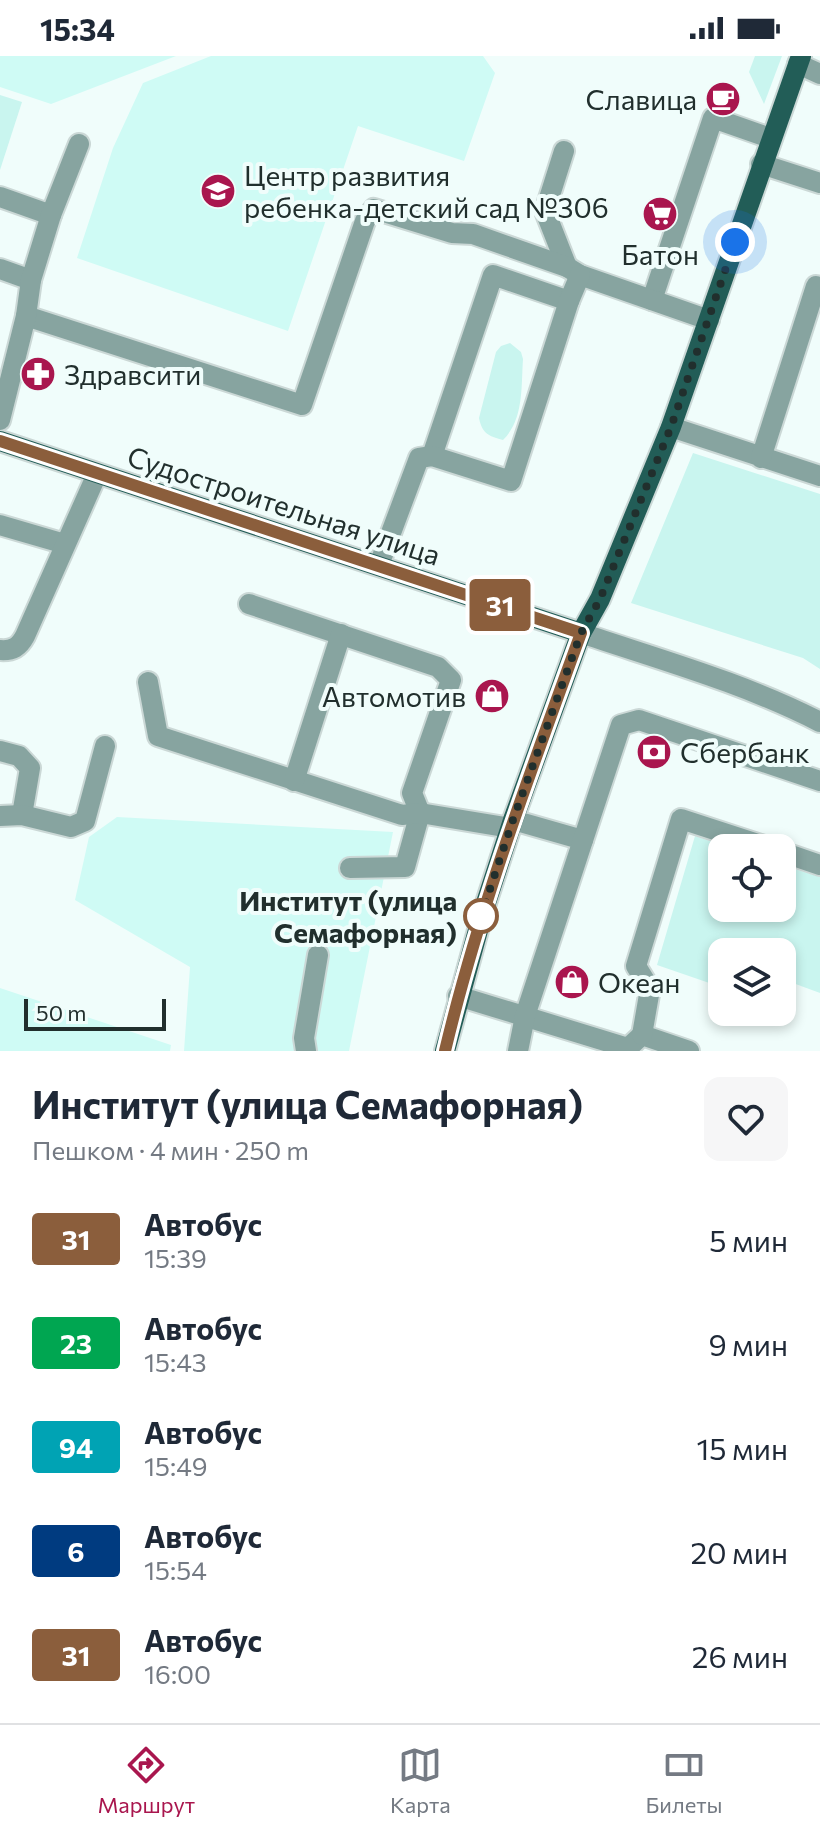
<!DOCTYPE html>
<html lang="ru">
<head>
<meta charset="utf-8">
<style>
	:root { --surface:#fff; --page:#f6f6f7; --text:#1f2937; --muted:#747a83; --line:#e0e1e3; --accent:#a9164e }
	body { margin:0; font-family:Commissioner,sans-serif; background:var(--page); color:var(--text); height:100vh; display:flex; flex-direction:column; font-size:30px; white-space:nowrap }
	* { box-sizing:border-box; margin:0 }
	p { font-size:26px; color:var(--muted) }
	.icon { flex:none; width:44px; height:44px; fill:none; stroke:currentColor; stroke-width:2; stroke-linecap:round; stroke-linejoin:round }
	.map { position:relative; height:995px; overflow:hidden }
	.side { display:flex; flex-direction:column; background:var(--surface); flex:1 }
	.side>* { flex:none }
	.badge { padding:0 16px; border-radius:6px; font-size:28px; line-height:52px }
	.fabs { position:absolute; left:708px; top:778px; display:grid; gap:16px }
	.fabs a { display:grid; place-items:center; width:88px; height:88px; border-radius:16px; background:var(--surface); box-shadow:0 4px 12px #0003; font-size:40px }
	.scale { position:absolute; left:24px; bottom:20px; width:142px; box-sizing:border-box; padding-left:8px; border:4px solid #212f2d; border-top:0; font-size:22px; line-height:28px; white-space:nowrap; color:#212f2d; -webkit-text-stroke:6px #f0fdfb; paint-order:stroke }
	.you { position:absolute; width:40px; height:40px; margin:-20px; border:6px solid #fff; border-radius:50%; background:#1a73e8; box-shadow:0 0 0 12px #1a73e833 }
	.map>.badge { position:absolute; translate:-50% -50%; box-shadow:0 0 0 4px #fff }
	.round { display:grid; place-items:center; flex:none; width:84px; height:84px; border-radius:16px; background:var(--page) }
	.overview { display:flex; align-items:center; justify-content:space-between; height:136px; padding:0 32px }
	h1 { font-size:38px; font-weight:700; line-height:60px }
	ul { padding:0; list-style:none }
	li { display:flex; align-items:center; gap:24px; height:104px; padding:0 32px }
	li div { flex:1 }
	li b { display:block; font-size:30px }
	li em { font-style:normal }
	li .badge { min-width:88px; font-weight:700; text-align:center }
	.status { display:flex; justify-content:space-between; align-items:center; height:56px; padding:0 40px; background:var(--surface); direction:ltr }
	.status svg { height:22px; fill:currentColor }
	.menu { display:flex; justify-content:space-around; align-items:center; height:112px; border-top:2px solid var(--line); background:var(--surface); font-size:22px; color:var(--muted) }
	.menu a { display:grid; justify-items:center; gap:4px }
	.menu .selected { color:var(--accent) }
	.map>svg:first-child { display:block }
</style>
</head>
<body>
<div class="status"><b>15:34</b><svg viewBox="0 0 49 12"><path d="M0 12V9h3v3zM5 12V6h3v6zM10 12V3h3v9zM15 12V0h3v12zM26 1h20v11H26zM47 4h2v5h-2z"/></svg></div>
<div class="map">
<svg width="820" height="995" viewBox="0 0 820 995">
	<rect width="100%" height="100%" fill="#f0fdfb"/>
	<g fill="#cffbf5">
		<path d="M0 0H176L51 48 0 31Z"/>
		<path d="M211 0H483L495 17 464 105 358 70 288 275 77 202 113 92 143 27Z"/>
		<path d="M117 761 393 776 349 995H184L190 911 75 844 89 781Z"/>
		<path d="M0 932 171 989 170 995H0Z"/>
	</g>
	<g fill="#c9f5ef">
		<path d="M755 0H782L764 48 749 16Z"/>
		<path d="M0 39 22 46 0 114Z"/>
		<path d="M510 287 521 296 523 303C521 332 524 363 503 384 488 380 482 377 479 362L496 296 501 290Z"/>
		<path d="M693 397 820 438V613L803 602 631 547Z"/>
		<path d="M695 780 731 792H722V852H782V809L820 821V937L782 923V896H722V916L718 930 657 909Z"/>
	</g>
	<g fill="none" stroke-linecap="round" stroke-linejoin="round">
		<defs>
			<g id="minor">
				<path d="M798 8 820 18"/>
				<path d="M564 95 545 155 567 211"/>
				<path d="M761 108 820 127"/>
				<path d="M0 141 51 159"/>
				<path d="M0 213 31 224"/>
				<path d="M652 244 713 62 770 82"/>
				<path d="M26 260 302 349 365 165 374 153 452 177 473 178 567 211 580 219 709 264"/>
				<path d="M0 364 26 260 31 224 51 159 79 88"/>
				<path d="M671 371 820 420"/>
				<path d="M432 400 493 219 569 245"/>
				<path d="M761 402 816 230 820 232"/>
				<path d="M0 469 65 488"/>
				<path d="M379 509 419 402 432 400 511 425 569 245 580 219"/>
				<path d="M249 548 438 611 451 624 412 737 420 757 405 811 350 812"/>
				<path d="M581 577C661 604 744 627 820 666"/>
				<path d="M0 594C13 595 19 591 25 580L97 418"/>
				<path d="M148 626 158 680 402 759 420 757 510 772"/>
				<path d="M0 695 19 700 30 712 22 759"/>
				<path d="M294 725 341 578"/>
				<path d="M0 760 22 759 71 771 85 765 105 690"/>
				<path d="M513 764 583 784"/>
				<path d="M782 796 820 809"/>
				<path d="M458 940 628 992 642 979 689 995"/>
				<path d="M642 979 650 933 636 910 681 763 770 792"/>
				<path d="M306 995 304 982 318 899"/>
				<path d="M518 995 525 960 621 669 639 664 820 725"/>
			</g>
			<g id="major">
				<path d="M0 385 581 577"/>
				<path d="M445 995 483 856 513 764 581 577 600 543 671 371 801 0"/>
			</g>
		</defs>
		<use href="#minor" stroke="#cbd8d6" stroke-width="24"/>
		<use href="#major" stroke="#cbd8d6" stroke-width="24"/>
		<use href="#minor" stroke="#87a4a0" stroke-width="20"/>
		<use href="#major" stroke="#225d57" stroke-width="20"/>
	</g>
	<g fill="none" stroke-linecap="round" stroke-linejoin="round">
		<defs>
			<path id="line" d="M0 385 581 577C531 715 479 852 445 995"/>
		</defs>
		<use href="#line" stroke="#fff" stroke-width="18"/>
		<use href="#line" stroke="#8b5e3c" stroke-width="12"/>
		<path stroke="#212f2d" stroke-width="8" stroke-dasharray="0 14.4" d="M481 860 513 764 581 577 600 543 671 371 735 186"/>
	</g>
	<defs>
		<symbol id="cafe-disc" viewBox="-11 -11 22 22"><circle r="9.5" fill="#a9164e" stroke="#f0fdfb"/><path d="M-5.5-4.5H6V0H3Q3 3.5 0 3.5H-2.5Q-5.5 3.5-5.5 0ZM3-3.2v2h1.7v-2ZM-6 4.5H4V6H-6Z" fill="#fff"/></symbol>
		<symbol id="school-disc" viewBox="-11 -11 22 22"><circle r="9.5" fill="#a9164e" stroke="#f0fdfb"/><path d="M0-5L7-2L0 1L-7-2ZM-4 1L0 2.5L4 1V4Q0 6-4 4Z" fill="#fff"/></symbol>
		<symbol id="supermarket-disc" viewBox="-11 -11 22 22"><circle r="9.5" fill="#a9164e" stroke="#f0fdfb"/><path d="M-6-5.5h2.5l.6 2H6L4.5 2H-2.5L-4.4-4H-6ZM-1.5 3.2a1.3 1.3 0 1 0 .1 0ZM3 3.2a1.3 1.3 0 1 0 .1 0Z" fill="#fff"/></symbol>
		<symbol id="pharmacy-disc" viewBox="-11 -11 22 22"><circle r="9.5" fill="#a9164e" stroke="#f0fdfb"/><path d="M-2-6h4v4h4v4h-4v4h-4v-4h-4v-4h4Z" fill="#fff"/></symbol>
		<symbol id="shop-disc" viewBox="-11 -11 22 22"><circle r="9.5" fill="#a9164e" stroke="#f0fdfb"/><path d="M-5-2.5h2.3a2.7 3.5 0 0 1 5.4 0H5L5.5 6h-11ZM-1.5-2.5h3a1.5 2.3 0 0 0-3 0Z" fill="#fff"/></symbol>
		<symbol id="bank-disc" viewBox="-11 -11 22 22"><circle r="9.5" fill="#a9164e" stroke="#f0fdfb"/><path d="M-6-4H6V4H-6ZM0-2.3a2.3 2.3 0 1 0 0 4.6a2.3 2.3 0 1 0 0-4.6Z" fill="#fff"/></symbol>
	</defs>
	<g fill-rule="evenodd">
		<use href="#cafe-disc" x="703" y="23" width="40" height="40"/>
		<use href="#school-disc" x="198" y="115" width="40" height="40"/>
		<use href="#supermarket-disc" x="640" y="138" width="40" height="40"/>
		<use href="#pharmacy-disc" x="18" y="298" width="40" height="40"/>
		<use href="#shop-disc" x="472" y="620" width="40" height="40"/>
		<use href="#bank-disc" x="634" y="676" width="40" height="40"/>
		<use href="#shop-disc" x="552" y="906" width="40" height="40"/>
	</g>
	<circle fill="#fff" stroke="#8b5e3c" stroke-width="4" cx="481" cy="860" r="16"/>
	<g text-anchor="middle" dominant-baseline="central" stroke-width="8" stroke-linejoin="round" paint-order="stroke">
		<g font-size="28" fill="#212f2d" stroke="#f0fdfb" text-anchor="start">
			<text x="697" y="43" text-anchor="end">Славица</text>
			<text x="244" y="119">Центр развития<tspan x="244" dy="32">ребенка-детский сад №306</tspan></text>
			<text x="660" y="198" text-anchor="middle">Батон</text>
			<text x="64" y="318">Здравсити</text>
			<text x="466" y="640" text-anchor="end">Автомотив</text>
			<text x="680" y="696">Сбербанк</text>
			<text x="598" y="926">Океан</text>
		</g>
		<g font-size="28" fill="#212f2d" stroke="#f0fdfb">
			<text transform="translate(284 449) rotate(18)">Судостроительная улица</text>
		</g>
		<g font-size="28" font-weight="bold" fill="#212f2d" stroke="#f0fdfb" text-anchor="end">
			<text x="457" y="844">Институт (улица<tspan x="457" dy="32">Семафорная)</tspan></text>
		</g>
	</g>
</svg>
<div class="fabs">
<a><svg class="icon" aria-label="locate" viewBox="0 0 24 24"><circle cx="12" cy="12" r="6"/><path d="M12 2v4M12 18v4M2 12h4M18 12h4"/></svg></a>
<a><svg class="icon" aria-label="layers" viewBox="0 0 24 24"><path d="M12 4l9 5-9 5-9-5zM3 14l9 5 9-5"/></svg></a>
</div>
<div class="scale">50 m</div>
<div class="you" style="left:735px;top:186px"></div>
<b class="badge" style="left:500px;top:549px;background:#8b5e3c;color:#fff">31</b>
</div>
<section class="side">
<div class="overview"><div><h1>Институт (улица Семафорная)</h1><p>Пешком · 4 мин · 250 m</p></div><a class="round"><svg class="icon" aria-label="heart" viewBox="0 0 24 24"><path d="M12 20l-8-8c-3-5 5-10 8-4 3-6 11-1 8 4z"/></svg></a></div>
<ul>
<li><span class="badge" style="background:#8b5e3c;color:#fff">31</span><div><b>Автобус</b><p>15:39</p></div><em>5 мин</em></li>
<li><span class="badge" style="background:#00a651;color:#fff">23</span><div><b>Автобус</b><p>15:43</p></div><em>9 мин</em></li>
<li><span class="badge" style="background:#00a3b4;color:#fff">94</span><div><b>Автобус</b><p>15:49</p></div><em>15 мин</em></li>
<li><span class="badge" style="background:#003b80;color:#fff">6</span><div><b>Автобус</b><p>15:54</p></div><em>20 мин</em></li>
<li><span class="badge" style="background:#8b5e3c;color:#fff">31</span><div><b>Автобус</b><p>16:00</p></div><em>26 мин</em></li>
</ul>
</section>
<nav class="menu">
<a class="selected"><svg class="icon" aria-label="directions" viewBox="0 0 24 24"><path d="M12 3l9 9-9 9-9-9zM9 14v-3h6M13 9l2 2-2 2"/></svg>Маршрут</a>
<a><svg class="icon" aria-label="map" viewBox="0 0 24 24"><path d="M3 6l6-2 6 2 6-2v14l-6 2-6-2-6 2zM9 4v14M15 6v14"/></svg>Карта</a>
<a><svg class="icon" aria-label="tickets" viewBox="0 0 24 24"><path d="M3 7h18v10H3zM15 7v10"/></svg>Билеты</a>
</nav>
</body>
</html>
